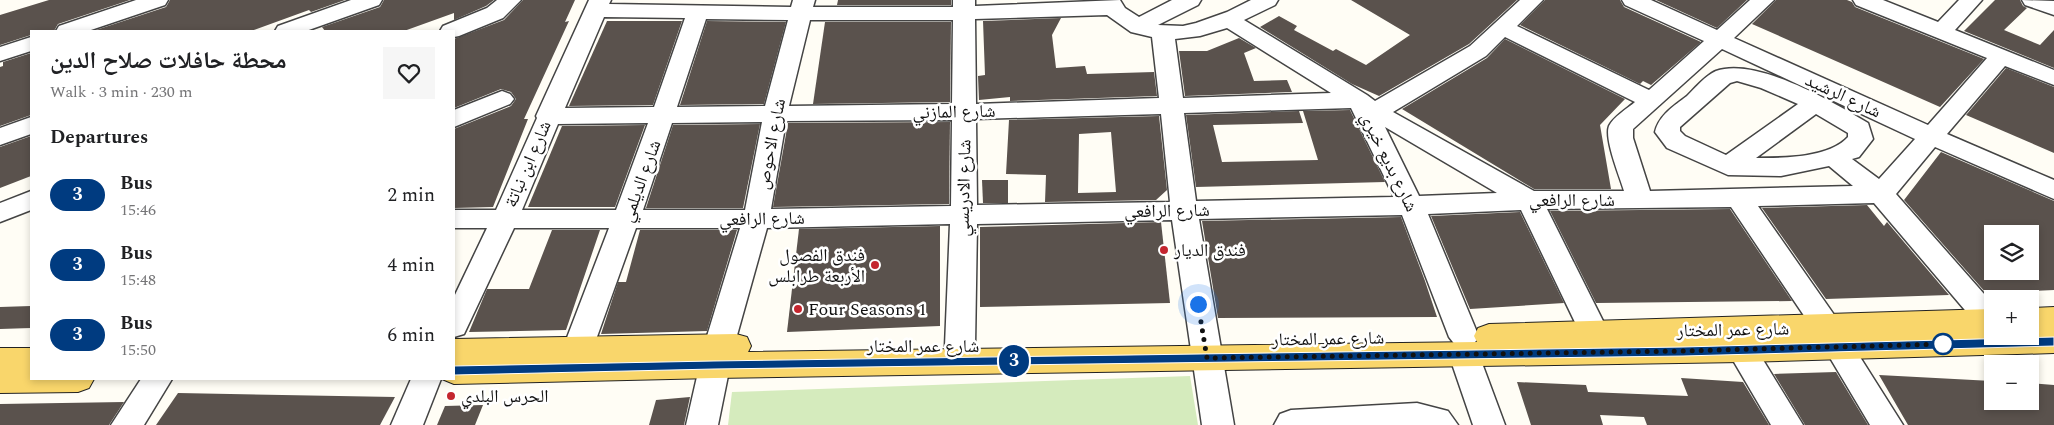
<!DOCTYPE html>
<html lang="en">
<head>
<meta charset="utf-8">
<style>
	:root { --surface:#fff; --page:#f6f6f6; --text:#202124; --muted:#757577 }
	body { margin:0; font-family:Spectral,"Noto Naskh Arabic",serif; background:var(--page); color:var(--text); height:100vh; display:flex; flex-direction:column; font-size:19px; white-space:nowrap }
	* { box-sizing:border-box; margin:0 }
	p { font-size:16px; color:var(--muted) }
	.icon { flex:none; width:28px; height:28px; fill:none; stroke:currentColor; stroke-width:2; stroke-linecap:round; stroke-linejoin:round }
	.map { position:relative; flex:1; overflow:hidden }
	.details { position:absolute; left:30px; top:30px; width:425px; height:350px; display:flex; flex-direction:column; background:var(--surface); border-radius:0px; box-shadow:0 2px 8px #0003 }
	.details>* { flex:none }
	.badge { padding:0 10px; border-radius:16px; font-size:18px; line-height:32px }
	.fabs { position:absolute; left:1984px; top:225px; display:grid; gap:10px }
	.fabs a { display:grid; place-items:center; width:55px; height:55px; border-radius:0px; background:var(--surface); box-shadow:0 2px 8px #0003; font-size:25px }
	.you { position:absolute; width:25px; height:25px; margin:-12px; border:4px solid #fff; border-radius:50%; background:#1a73e8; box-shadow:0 0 0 8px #1a73e833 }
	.map>.badge { position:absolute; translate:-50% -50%; box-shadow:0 0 0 2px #fff }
	h2 { padding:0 20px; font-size:19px; line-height:45px }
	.round { display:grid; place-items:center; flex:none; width:52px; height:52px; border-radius:0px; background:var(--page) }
	.summary { display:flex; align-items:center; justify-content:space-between; height:85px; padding:0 20px }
	h1 { font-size:24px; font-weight:700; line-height:38px }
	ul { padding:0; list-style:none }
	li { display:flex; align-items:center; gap:15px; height:70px; padding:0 20px }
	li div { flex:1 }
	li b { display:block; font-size:19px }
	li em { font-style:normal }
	li .badge { min-width:55px; font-weight:700; text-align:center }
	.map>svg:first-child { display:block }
</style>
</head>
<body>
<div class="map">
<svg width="2054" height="425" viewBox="0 0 2054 425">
	<rect width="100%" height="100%" fill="#fffdf5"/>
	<path fill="#d5ebbd" d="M1190 376 1198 425H728L732 392Z"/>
	<g fill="#5a524d" fill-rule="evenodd">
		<path d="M49 0H130L58 24 54 31H31V35L0 45V15Z"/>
		<path d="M170 0H345L311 12 309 10 251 31H93L166 7Z"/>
		<path d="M384 0H494L486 6 454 20V13L404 31H325L322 27 380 7Z"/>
		<path d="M523 0H575L565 22 569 21 524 119H528L493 207 454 208V129L511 106 516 99 511 92 501 89 454 108V39L504 20Z"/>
		<path d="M838 0H951V5H837Z"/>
		<path d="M1351 0H1517L1469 44 1379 96 1352 84 1260 27 1279 16 1297 26 1294 30 1333 51 1336 49 1366 65 1410 35Z"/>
		<path d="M1545 0H1620L1624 7 1701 42 1651 85 1643 81 1640 84 1520 25Z"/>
		<path d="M1656 0H1747L1717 28Z"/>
		<path d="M1776 0H1847L1852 2 1855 7 1984 59 1940 107 1752 24Z"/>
		<path d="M1995 0H2020L2023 6 2027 8 2004 30 2040 45 2054 30V68L1964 31Z"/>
		<path d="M1061 18 1052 35 1056 68 1085 66 1087 74 1154 72 1157 96 1010 101V97L979 100 978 76 985 75 983 21Z"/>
		<path d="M607 21H682L653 105 569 106Z"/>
		<path d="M707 21 786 22 764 104 680 105Z"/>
		<path d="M825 22H951L950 102 813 104Z"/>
		<path d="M1239 38 1256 48 1244 53 1254 81 1287 80 1292 92 1185 96 1179 51H1207Z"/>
		<path d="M1505 39 1625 99 1600 125 1611 189H1534L1402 109 1487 58Z"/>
		<path d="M31 53V115L0 126V67L3 66V62Z"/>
		<path d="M2006 68 2054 87V153L1966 115Z"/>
		<path d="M1350 110 1385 182 1196 187 1186 115 1299 111 1303 123 1213 125 1222 162 1318 160 1303 111Z"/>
		<path d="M1159 116 1167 190 1156 200 1045 202 1046 175 1006 174 1009 120ZM1111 132 1116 192 1078 193 1079 134Z"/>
		<path d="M950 122 949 204 773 207 788 123Z"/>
		<path d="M760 124 743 208H646L673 125Z"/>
		<path d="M645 125 615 207H528L562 126Z"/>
		<path d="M31 136V176L0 188V147Z"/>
		<path d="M1941 152 2054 201V290L1986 293 1904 200ZM1992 234H2030V271H1992Z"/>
		<path d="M982 180H1008V203H983Z"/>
		<path d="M1867 205 1884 226 1887 222 1949 295 1826 299 1762 208Z"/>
		<path d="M1730 209 1792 301 1596 303 1550 211Z"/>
		<path d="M1520 212 1564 303 1470 309 1431 216Z"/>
		<path d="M1401 217 1425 281 1437 317 1218 318 1202 221Z"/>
		<path d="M1161 222 1170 303 980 307V227Z"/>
		<path d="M940 226V326L787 332 799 229Z"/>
		<path d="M552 230H600L566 330 469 332 487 289H529Z"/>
		<path d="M640 230H737L707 331 601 334 618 282H626Z"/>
		<path d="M31 306V328L0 329V307Z"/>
		<path d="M1836 372 1868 425H1805L1774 374Z"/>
		<path d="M1879 375 1992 381V401H2030V383L2054 385V425H1908Z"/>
		<path d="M1681 378 1743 382 1769 425H1647L1644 417 1600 415 1603 425H1531L1517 382 1586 385 1588 392 1688 396Z"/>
		<path d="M178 393 395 397 380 425H156Z"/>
		<path d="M690 397 684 425H649L656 400Z"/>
		<path d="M124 402 109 425H0V404Z"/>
		<path d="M483 405 475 425H437L445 406Z"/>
	</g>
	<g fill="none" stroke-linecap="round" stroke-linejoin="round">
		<defs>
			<g id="minor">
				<path d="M136 0H168L165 5 88 31H56L59 26Z"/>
				<path d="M351 0H382L379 5 306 31H275L278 26Z"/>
				<path d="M497 0H521L503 18 459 36 454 37V31H440L443 26 487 8Z"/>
				<path d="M589 0H611L609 4 791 7 793 0H815L813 7H953V0H975V6L1120 0 1125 8 1139 17 1172 0H1201L1198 5 1158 25 1183 26 1196 23 1227 12 1251 0H1278L1275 5 1244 20 1367 95 1375 101 1470 46 1520 0H1543L1517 26 1649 90 1704 41 1625 5 1622 0H1651L1717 30 1750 0H1774L1734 38 1928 125 1987 58 1856 5 1853 0H1883L1938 22 1959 0H1982L1955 30 2054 70V85L2005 66 1947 134 2054 180V199L1935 147 1896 194 1992 303 1991 332 1981 329 1874 203 1758 206 1837 319 1841 327 1837 335 1848 338 1903 425H1870L1823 346 1827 338 1817 335 1731 207 1547 209 1609 333 1604 341 1594 344 1584 341 1521 210 1428 214 1479 337 1472 346 1479 355 1505 425H1473L1449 355 1456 346 1449 337 1402 215 1199 219 1234 425H1202L1172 220 977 224 975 346 970 354 960 358 950 354 945 346 950 224 767 228 734 346 718 425H686L704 346 740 228H636L593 348 588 356 578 360 568 356 563 348 609 228H514L464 334 454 337V297L487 228H454V210H496L537 118 536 116ZM1107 15 1131 32 1152 37 1159 98 976 104 975 19ZM604 17 685 18 654 107 565 108ZM706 19 788 20 765 106 677 107ZM810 20H953L952 104 789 106ZM1227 28 1331 93 1183 98 1175 39 1200 36ZM1505 37 1635 102C1628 108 1613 117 1609 126 1604 139 1620 177 1624 191H1534L1393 112 1486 56ZM1722 49 1915 139 1879 179 1852 159 1859 157 1873 139 1868 123C1833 102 1757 57 1716 71 1706 75 1695 88 1687 96 1674 106 1659 115 1655 132L1667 148 1728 175 1781 176 1829 166 1853 186 1650 191 1633 138V129ZM1737 81 1761 88 1798 104 1726 155 1685 136 1680 131V127L1730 83ZM1351 108 1394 197 1196 201 1184 113ZM1161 114 1170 202 977 205 976 119ZM1816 114 1848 133V137C1829 158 1783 158 1756 158ZM952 120 951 206 771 209 786 121ZM762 122 745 210H643L672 123ZM648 123 616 210H522L558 124ZM1385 127 1497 193 1419 196Z"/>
				<path d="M2022 0 2054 1V15L2025 5Z"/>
				<path d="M31 37V51L0 61V47Z"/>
				<path d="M502 91 510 94 514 99 510 104 454 127V110Z"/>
				<path d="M31 117V134L0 145V128Z"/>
				<path d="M31 191V210L0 222V203Z"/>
				<path d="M1742 338 1752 342 1803 425H1771L1727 350 1732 342Z"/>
				<path d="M141 379H172L144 425H111Z"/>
				<path d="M411 379H441L423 425H391Z"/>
				<path d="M1417 403 1448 411 1458 425H1274L1280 414 1291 410Z"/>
			</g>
			<g id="major">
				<path d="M2054 307V353L1742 362 714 378 454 384 442 379H454V339L736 334 747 337 751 346 748 352 1477 342 1474 336 1478 328 1489 324 1992 309V336H2030V308Z"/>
				<path d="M0 348H31V379H94L89 388 78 392 0 393Z"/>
			</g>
		</defs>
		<use href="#minor" stroke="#444" stroke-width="3"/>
		<use href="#major" stroke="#222" stroke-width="2"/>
		<use href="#minor" fill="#fff" fill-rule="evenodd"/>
		<use href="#major" fill="#f9d66b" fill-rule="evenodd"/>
	</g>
	<path fill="#003b80" stroke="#fff" d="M2054 337V346L1683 356 714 369 454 375 448 371 454 366 714 361 1683 347Z"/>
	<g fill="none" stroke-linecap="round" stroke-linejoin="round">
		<path stroke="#111" stroke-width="5" stroke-dasharray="0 9" d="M1198 304 1207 358 1683 351 1943 344"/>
	</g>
	<g fill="#c4262e" stroke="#fff" stroke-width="2">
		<circle cx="1164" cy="250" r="5"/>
		<circle cx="875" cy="265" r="5"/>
		<circle cx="798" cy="309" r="5"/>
		<circle cx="451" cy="396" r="5"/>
	</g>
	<circle fill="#fff" stroke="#003b80" stroke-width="2.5" cx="1943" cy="344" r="10"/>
	<g text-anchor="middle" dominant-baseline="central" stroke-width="5" stroke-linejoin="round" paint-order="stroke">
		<g font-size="18" fill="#111" stroke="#fff">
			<text transform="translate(1843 96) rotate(25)">شارع الرشيد</text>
			<text transform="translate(954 112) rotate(-1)">شارع المازني</text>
			<text transform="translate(771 144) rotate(-79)">شارع الاحوص</text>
			<text transform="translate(1389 162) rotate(64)">شارع بديع خيري</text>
			<text transform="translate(528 164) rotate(-67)">شارع ابن نباتة</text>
			<text transform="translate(641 181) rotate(-70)">شارع الديلمي</text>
			<text transform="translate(964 188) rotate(-89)">شارع الادريسي</text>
			<text x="1572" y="200">شارع الرافعي</text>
			<text transform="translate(1167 211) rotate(-1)">شارع الرافعي</text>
			<text transform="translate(762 219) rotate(-1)">شارع الرافعي</text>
			<text transform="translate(1733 330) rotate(-1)">شارع عمر المختار</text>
			<text transform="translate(1328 339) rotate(-1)">شارع عمر المختار</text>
			<text x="923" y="346">شارع عمر المختار</text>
		</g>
		<g font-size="18" fill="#111" stroke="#fff" text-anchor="start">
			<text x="1174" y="250">فندق الديار</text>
			<text x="865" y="255" text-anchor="end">فندق الفصول<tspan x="865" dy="21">الأربعة طرابلس</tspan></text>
			<text x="808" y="309">Four Seasons 1</text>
			<text x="461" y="396">الحرس البلدي</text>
		</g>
	</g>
</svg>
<div class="fabs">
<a><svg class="icon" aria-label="layers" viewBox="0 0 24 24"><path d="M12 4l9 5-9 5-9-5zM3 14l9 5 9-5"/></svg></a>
<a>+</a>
<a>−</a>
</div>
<div class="you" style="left:1198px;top:304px"></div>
<b class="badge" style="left:1014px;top:361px;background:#003b80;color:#fff">3</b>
<section class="details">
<div class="summary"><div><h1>محطة حافلات صلاح الدين</h1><p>Walk · 3 min · 230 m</p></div><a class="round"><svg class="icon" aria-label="heart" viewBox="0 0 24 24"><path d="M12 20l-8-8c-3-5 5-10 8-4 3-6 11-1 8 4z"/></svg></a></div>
<h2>Departures</h2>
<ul>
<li><span class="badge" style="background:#003b80;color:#fff">3</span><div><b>Bus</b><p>15:46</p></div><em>2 min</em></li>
<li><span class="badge" style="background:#003b80;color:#fff">3</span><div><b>Bus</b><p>15:48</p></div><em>4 min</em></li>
<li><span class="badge" style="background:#003b80;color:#fff">3</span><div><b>Bus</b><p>15:50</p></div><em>6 min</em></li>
</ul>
</section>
</div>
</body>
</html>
